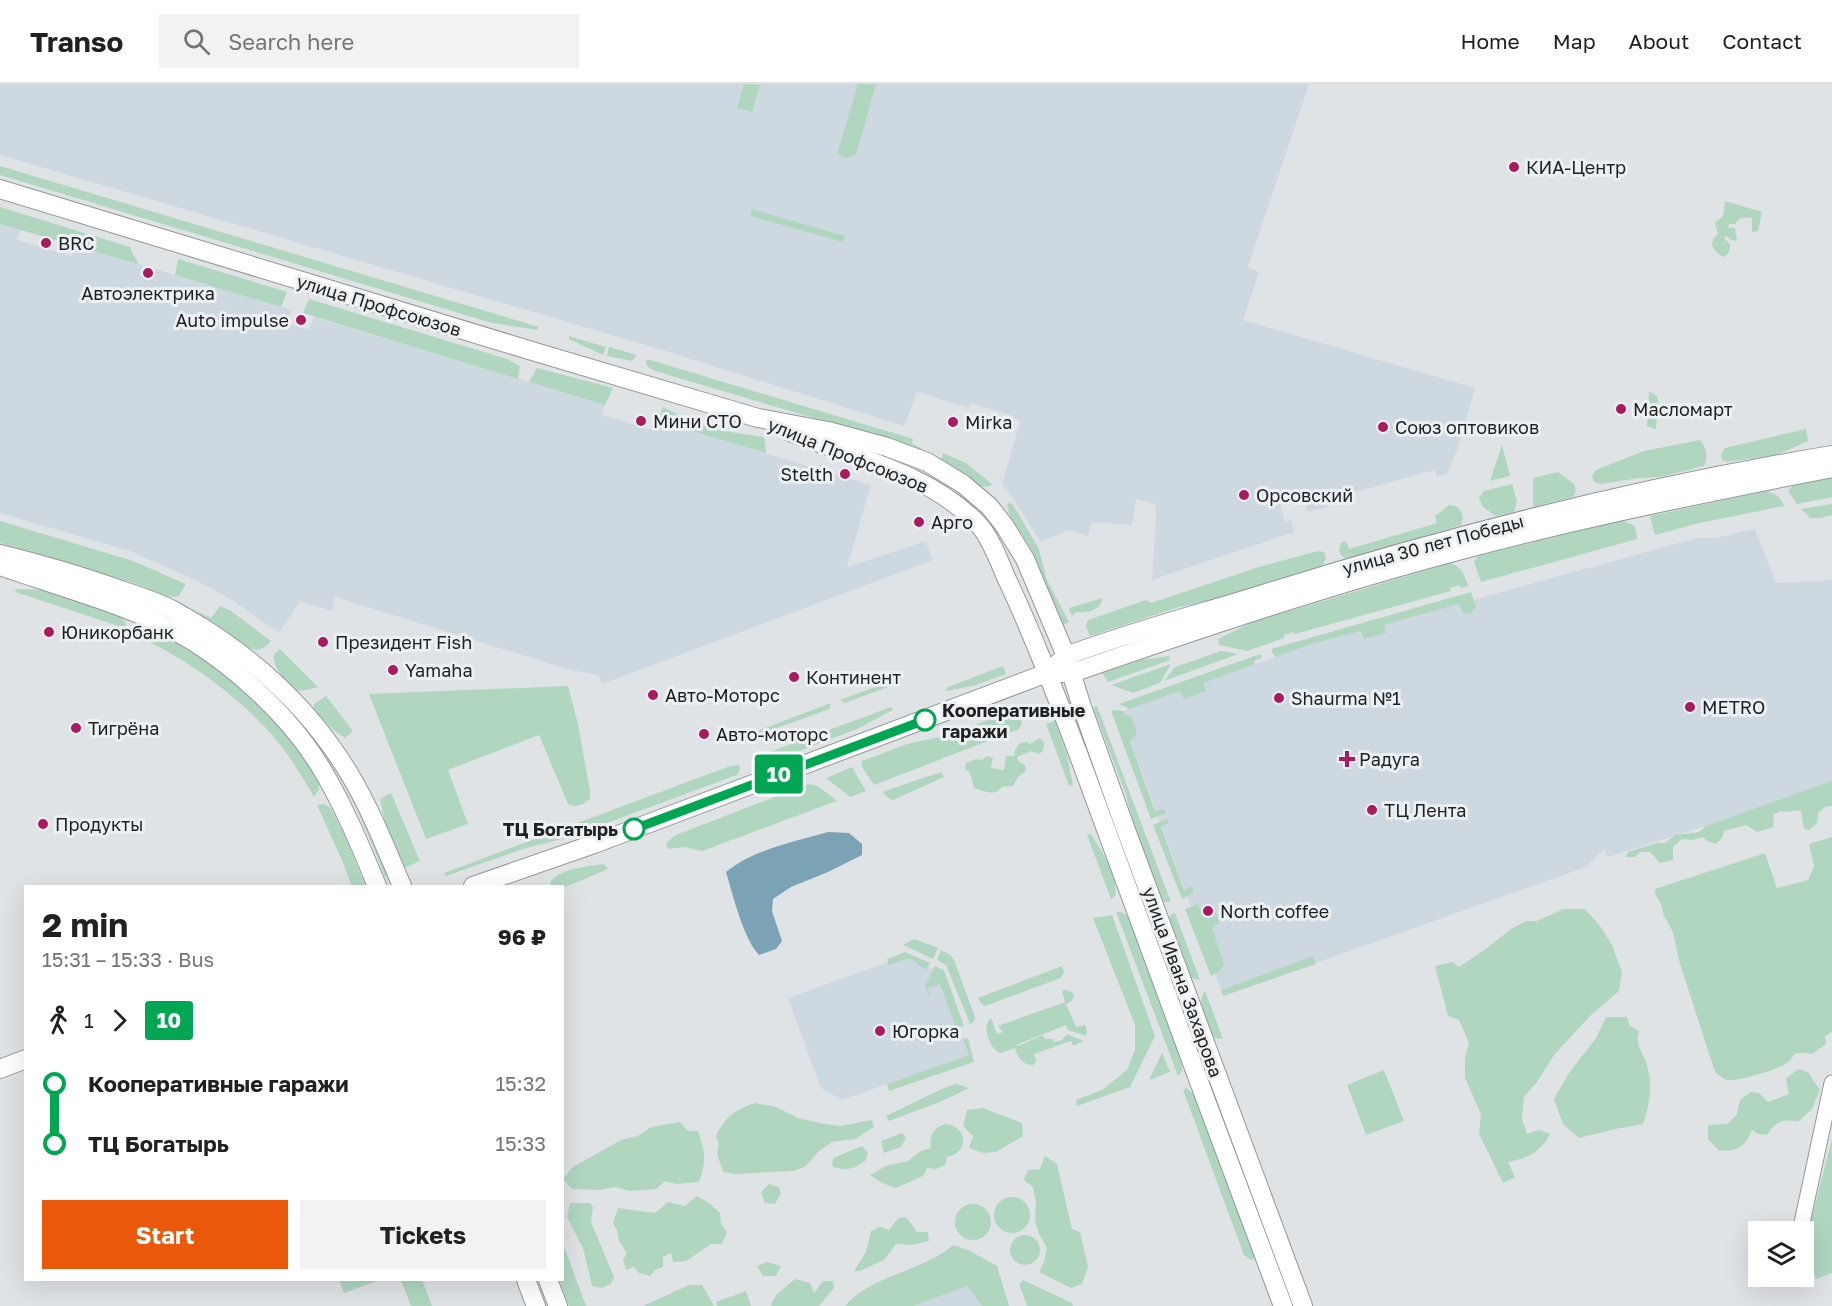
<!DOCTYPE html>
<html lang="en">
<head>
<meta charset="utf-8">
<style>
	:root { --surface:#fff; --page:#f2f2f2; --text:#202124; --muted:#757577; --line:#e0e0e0; --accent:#ea580c }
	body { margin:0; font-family:"Golos Text",sans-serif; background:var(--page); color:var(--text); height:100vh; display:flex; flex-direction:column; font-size:22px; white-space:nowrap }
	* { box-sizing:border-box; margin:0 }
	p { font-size:20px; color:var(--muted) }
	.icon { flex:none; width:33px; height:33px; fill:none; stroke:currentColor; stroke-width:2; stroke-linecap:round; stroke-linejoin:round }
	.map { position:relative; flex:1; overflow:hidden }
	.drawer { position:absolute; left:24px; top:801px; width:540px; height:396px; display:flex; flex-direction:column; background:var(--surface); border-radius:0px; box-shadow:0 6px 24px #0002 }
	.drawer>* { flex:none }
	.badge { padding:0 12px; border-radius:4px; font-size:21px; line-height:39px }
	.tools { position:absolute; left:1748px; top:1137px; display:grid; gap:12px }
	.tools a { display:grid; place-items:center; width:66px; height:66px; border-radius:0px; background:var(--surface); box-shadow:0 6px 24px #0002; font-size:30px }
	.map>.badge { position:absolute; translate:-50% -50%; box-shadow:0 0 0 3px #fff }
	.legs { display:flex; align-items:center; gap:9px; height:66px; padding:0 18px; font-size:20px }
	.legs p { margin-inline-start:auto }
	.summary { display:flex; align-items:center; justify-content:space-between; height:102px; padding:0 18px }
	h1 { font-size:33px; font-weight:700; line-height:45px }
	.button { display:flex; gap:12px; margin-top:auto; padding:12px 18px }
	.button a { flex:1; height:69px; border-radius:0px; background:var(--accent); color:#fff; font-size:24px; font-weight:700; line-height:69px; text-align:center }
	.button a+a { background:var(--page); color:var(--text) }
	ul { padding:0 18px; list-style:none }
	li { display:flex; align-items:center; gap:21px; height:60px; font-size:22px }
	li i { display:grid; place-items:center; width:9px; height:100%; margin:0 8px; background:currentColor }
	li i::after { content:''; width:15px; height:15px; margin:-8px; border:4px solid; border-radius:50%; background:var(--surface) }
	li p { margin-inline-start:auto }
	li:first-child i { background:linear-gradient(#0000 50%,currentColor 0) }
	li:last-child i { background:linear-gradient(currentColor 50%,#0000 0) }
	header { display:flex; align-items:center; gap:36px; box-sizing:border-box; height:84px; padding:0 30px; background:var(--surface); border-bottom:2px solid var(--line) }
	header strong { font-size:28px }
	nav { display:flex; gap:33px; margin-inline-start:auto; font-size:21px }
	.search { width:420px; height:54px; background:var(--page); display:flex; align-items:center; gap:15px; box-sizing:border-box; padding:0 21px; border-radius:0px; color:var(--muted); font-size:22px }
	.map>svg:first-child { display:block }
</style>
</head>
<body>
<header>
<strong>Transo</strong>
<div class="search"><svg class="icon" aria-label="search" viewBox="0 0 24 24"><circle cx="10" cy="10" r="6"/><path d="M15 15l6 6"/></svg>Search here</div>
<nav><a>Home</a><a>Map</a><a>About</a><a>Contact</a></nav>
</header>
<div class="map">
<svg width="1832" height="1222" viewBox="0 0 1832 1222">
	<rect width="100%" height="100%" fill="#e0e3e6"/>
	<g fill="#ced8e0">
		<path d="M0 0H1309L1248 183 1259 188 1243 236 1475 304 1457 366 1447 390 1437 393 1435 386 1326 416 1328 423 1308 428 1303 413 1280 419 1285 438 1291 436 1294 448 1152 496 1156 430 1155 420 1136 415 1132 441 1092 438 1088 452 1068 446 1041 458 1012 413 1002 400 1020 338 1013 332 971 319 969 324 917 308 904 342 659 265 0 71Z"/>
		<path d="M0 140 20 146 17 156 71 172 75 162 143 181 140 192 153 196 156 185 292 226 288 239 309 246 314 233 605 321 602 331 655 347 658 337 871 401 847 483 923 458 926 459 933 476 602 600 599 591 571 586 335 513 332 527 300 517 279 549 229 514 193 495 130 467 0 429Z"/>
		<path d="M1755 445 1776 499 1832 496V702L1608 773 1604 765 1586 783 1223 912 1120 628 1309 561 1697 454H1714Z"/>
		<path d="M905 872 938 887 969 971 842 1016 821 1004 788 914Z"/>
		<path d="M968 1201 982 1222H913Z"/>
	</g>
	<g fill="#b0d6c0">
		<path d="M744 0 760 1 752 28 737 24Z"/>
		<path d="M858 0H876L856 71 847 74 837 70Z"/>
		<path d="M0 82 539 243 537 246 492 239 0 91Z"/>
		<path d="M1725 117 1762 128 1758 147 1752 148V134C1743 133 1740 133 1735 140H1729L1728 144H1735L1737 157 1731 156 1726 152 1724 154 1730 160 1729 169 1724 173 1718 170 1712 162 1713 155 1718 150 1715 139 1723 132Z"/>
		<path d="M0 123 130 163C132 170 136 173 138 180L0 140Z"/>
		<path d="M752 125 845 152 843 158 750 132Z"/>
		<path d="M178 175 287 208 281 223 175 191Z"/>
		<path d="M309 215 507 275 520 282 518 295 303 229Z"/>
		<path d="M569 252 606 263 603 271 569 255Z"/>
		<path d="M609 263 637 271 632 277 607 272Z"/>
		<path d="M647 275 913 355 912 360 922 364 921 366 655 287 648 283 646 279Z"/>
		<path d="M537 284 613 304 605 321 529 298Z"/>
		<path d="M1649 307 1657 312 1658 317 1656 345 1647 342Z"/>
		<path d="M663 323 692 338 717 346 764 353 766 369 658 337Z"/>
		<path d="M1806 345 1808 357 1776 371 1727 378 1722 376 1721 370 1725 364Z"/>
		<path d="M1700 356C1707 365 1708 372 1704 382L1660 393 1640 394 1600 400 1594 398 1592 392 1596 386 1644 367Z"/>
		<path d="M1502 361 1510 392 1490 397Z"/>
		<path d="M943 369 966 379 992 400 990 402 983 403 941 375Z"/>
		<path d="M1558 388 1574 400 1576 407 1573 413 1533 423V394Z"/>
		<path d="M1832 394V413L1797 420 1788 407 1794 400Z"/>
		<path d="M1512 400 1517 417 1514 428 1496 432 1482 422 1479 413 1484 407Z"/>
		<path d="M1766 407C1776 410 1781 413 1784 422L1695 440 1655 451 1650 432Z"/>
		<path d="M1007 419H1010L1013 421 1039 465 1047 496 1069 538 1063 541 1032 467 1009 430Z"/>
		<path d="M1832 420V431L1820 434H1810L1801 425Z"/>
		<path d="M1449 421 1456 422C1463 428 1464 432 1461 441L1348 475C1339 473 1338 467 1341 459L1346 457 1349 465 1437 439 1435 432Z"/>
		<path d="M1621 436 1635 442 1637 455 1481 498 1474 478 1478 472Z"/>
		<path d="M0 437 133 477 186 500 179 512 173 513 164 512 142 502 67 478 0 459Z"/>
		<path d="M1318 467 1324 468 1326 474 1322 483 1212 517 1179 523 1090 552 1086 542 1088 536 1146 516 1151 519 1259 483Z"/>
		<path d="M0 477C144 512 273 569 350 704 366 731 378 761 390 790L385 793C374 764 362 734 347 706 307 633 231 564 155 531 105 509 51 496 0 477Z"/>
		<path d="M1450 479C1462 483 1464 490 1468 502L1461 504 1460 501 1450 504 1451 507 1295 550 1294 548 1284 551V554L1247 567 1219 561 1218 555 1250 539Z"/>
		<path d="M16 505 45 506 115 530 123 535 126 540 125 544 15 508Z"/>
		<path d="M1471 508 1476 524 1470 530 1463 529 1459 520 1384 541 1386 549 1364 555 1361 547 1309 561 1275 573 1271 565Z"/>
		<path d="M1102 514C1102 526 1086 530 1076 528L1072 532 1069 524Z"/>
		<path d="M220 522 231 527 271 557C263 566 259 567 248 564L192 527 190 524 211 534Z"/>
		<path d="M138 544C155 544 170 556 184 564 223 587 259 615 288 650 300 664 309 681 319 696V705L314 713C304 696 294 679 282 663 243 614 189 576 133 550Z"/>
		<path d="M280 565 318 603 306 606 297 607C285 595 273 587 274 570Z"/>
		<path d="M1221 567 1238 570 1164 597 1175 583Z"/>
		<path d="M1260 570 1262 574 1254 577 1255 580 1203 599 1206 607 1184 615 1180 607 1129 625 1119 620Z"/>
		<path d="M1169 572 1170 576 1108 598 1102 589 1141 576Z"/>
		<path d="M1171 580 1160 599 1133 609 1111 601Z"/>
		<path d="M1003 582 1006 590 973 602 945 607 948 603Z"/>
		<path d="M902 593 901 598 845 619 840 616Z"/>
		<path d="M568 602 578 640 590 707V715C583 721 576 724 568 720L539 651 448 686 468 740 426 755 369 610Z"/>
		<path d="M326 612 353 647 345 654 332 645 313 624 314 620Z"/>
		<path d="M831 619 829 625 747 655 742 653Z"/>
		<path d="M1097 622 1171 818H1164L1159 814 1137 756 1126 711 1093 623Z"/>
		<path d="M891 623 893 626 857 645 763 681 758 680 755 676 759 672Z"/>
		<path d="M1016 625 1022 639 1019 645 874 701 862 683V677L907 660 949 651Z"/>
		<path d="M1115 626 1123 627 1125 631 1131 632C1135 643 1141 650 1130 657L1155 727 1164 725 1166 729 1151 735 1111 627Z"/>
		<path d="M1073 630 1274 1164 1269 1165 1068 632Z"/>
		<path d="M1055 637 1067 671 1073 701 1069 702 1046 640Z"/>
		<path d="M1040 654 1044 659 1043 667 1039 670 1031 667 1017 673 1019 678 1025 681 1026 687 1018 693 1013 702 1002 703C996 713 983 707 974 704L970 689 965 684 966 679 976 675 982 676 987 672 993 674 991 684 1004 686 1006 672H1014L1015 666 1020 659 1027 658 1030 660Z"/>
		<path d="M739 681 740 686 737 691 566 754 523 765 446 792 444 789 730 682Z"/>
		<path d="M852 683 866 707 850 713 826 694Z"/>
		<path d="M941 688 944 693 893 716 888 714 882 708Z"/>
		<path d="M1832 697V722L1825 723 1818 729 1817 739 1809 746 1804 745 1801 727 1793 726 1790 728 1781 727 1774 730 1773 743 1757 748 1746 741 1724 747 1722 754 1716 760 1707 757 1703 753 1693 756 1682 755 1673 763V776L1660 779 1650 768H1640L1635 773H1626L1628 768 1657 759H1665L1675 751 1699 748 1706 742Z"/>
		<path d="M808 700 818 702 837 717 702 767 684 763 668 765 666 759 676 751Z"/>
		<path d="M391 709 420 777 402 785 386 746 380 715Z"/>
		<path d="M323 720 330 723 344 750 365 801 352 802 341 774 317 721Z"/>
		<path d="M1168 735V739L1161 743 1184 806 1193 802V809L1182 815 1153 741Z"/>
		<path d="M1091 750C1100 764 1120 795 1115 812L1111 815 1087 751Z"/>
		<path d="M1832 753V948L1825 952 1826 960 1812 970C1788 966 1798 973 1784 981 1776 986 1735 998 1727 996 1723 995 1719 991 1715 988L1680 880 1673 848 1664 832 1661 820 1655 810V805L1765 769 1777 804 1808 796 1814 782 1809 760Z"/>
		<path d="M604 780 608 785 563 804 550 802 551 797C564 783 586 783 604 780Z"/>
		<path d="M1198 820 1202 830 1215 826 1220 839 1212 844 1224 880 1220 887 1211 892 1185 825Z"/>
		<path d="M1563 825H1585L1600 842 1612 861 1622 888 1619 907 1590 932 1554 971 1537 998 1524 1013 1522 1035 1527 1050 1539 1046 1550 1050C1540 1069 1528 1074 1508 1078L1515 1093 1503 1099 1479 1050 1481 1030 1465 994V974L1469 959 1459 936 1448 932 1435 882 1452 878 1459 883 1487 864 1511 845 1526 837H1537Z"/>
		<path d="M1116 828H1121L1127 831 1182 977V988L1178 992Z"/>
		<path d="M1175 829 1200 896 1191 894 1187 891 1168 838 1171 830Z"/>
		<path d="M1112 831 1155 952 1130 1003 1077 1022 1076 1016 1102 1006 1127 986 1135 966V941L1093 834Z"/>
		<path d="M912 856H917L938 864 933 875 903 861Z"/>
		<path d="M941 866 950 871 954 876 975 933 974 938 970 940 946 881 937 876Z"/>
		<path d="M905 868 930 879 926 886C919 882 916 877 909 874L889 881 887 875Z"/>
		<path d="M1313 872 1316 880 1223 912 1221 906Z"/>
		<path d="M935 882 944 886 964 942 944 949 942 948 939 940 941 939 944 945 955 941 940 900 928 904 930 910 928 911 925 902Z"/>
		<path d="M1062 882 1064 888 1061 894 985 922 980 918 978 914Z"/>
		<path d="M1065 906 1072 908 1074 911 1072 917 1066 920 1076 943 1085 941 1087 947 1086 952 1068 946 1066 941 1016 961 1018 962 1043 951 1045 955H1053L1054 958 1062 956 1067 950 1084 957 1073 962 1071 957 1034 970 1036 976 1034 981C1022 981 1018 974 1015 964L1000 969C989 964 981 942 991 934L997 950 1003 948 998 942 1065 918 1062 907Z"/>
		<path d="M1205 907 1223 955 1212 954C1207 940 1194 921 1205 907Z"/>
		<path d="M1606 933H1627L1630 942 1639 947C1635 960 1642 967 1646 978 1653 997 1650 1022 1643 1040L1615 1045 1579 1054 1563 1040 1554 1015 1569 989 1596 954Z"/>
		<path d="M968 954 974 978 889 1007 887 1000 969 971 963 955Z"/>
		<path d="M1162 969 1170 988 1149 996Z"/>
		<path d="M1799 985 1809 989 1814 998 1820 1005 1812 1025 1798 1038C1783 1034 1775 1038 1767 1051L1758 1050 1752 1046C1744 1065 1738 1066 1719 1067L1708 1055V1041L1728 1040 1737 1030 1740 1016 1751 1008 1759 1009 1768 1018 1789 1010 1786 994Z"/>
		<path d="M1384 986 1404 1037 1366 1051 1347 1001Z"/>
		<path d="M957 1000 969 1004 942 1017 889 1037 886 1032 946 1003Z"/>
		<path d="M1186 1004 1195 1011 1256 1174 1251 1176 1244 1171 1183 1006Z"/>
		<path d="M755 1019 776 1023 798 1034 824 1040 840 1042 872 1036 874 1043 855 1055 832 1058 819 1067 805 1083 793 1087 735 1090 723 1088 717 1070 719 1061 716 1052C727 1031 733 1027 755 1019Z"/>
		<path d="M983 1024 1022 1039 1023 1052 996 1068 983 1069 969 1064 973 1052 963 1042 967 1026Z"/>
		<path d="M680 1038 688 1047H698C705 1068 707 1077 699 1098L676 1100 665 1097 656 1105 630 1107 615 1103 599 1106 572 1105 563 1095 573 1083 621 1056 638 1052 651 1043Z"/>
		<path d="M946 1040C969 1043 969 1069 947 1073L945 1081 936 1085 927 1084 923 1092 896 1104 882 1099 870 1091 886 1082 908 1077 921 1067 931 1064C929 1052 933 1043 946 1040Z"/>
		<path d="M902 1049 906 1054 901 1063 884 1069 881 1057Z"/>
		<path d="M1832 1055V1189L1816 1195 1804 1163Z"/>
		<path d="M862 1062 868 1068 866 1076C855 1085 845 1088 832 1082L833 1074Z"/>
		<path d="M1045 1072 1057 1080 1072 1145 1080 1148 1088 1183 1082 1200 1071 1204 1039 1188 1044 1178 1047 1164 1039 1150 1035 1137 1036 1119 1033 1103 1024 1096 1028 1086 1040 1085Z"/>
		<path d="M769 1100 779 1103 781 1109 775 1120 765 1119 761 1108Z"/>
		<path d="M697 1112 709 1119 720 1129 721 1140 727 1148 722 1160H711L686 1177 673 1178 671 1169 663 1173V1183L655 1186 650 1192 639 1189 634 1183 626 1186 623 1176 627 1169 619 1157 617 1146 613 1139 618 1124 655 1129 668 1118 685 1122Z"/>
		<circle cx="1012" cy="1131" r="18"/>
		<path d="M570 1119H590L593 1123 591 1138 614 1193 611 1200 602 1204 592 1202 583 1164 567 1133Z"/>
		<circle cx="973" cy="1138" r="18"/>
		<path d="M906 1133 917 1148H928L929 1157 912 1161 896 1160 884 1176 860 1187H854L866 1168 871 1147 880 1143 889 1146 898 1134Z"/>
		<circle cx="1025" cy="1166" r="15"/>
		<path d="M563 1160 586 1222H569L559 1196H562Z"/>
		<path d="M953 1161 968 1166 997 1182 1009 1222H982L967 1202 913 1222H845C873 1190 922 1188 953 1161Z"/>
		<path d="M767 1178 781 1182 776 1192H763L757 1182Z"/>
		<path d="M795 1195 810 1199 814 1209 823 1197H833L834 1204 819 1222H772L771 1220 777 1210Z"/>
		<path d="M339 1196H377V1197L344 1209Z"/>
		<path d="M401 1196H422L432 1222H411Z"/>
		<path d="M1023 1196 1072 1219 1073 1222H1027L1019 1200Z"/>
		<path d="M689 1201H702L714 1222H643Z"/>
		<path d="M746 1207 751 1222H717L716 1218Z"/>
	</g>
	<path fill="#7ca2b6" d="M828 748 849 749 862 760V771L828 788 791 803 773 815 772 827 782 857 776 865 759 871C743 854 733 811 726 788 754 765 794 758 828 748Z"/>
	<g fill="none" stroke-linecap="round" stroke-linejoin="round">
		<defs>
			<path id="minor" d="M1800 1148 1832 999"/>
			<g id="major">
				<path d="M0 105 532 267 758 334 828 347 887 363 927 378 963 400 989 422 1004 441 1025 475 1066 572 1081 620 1123 738 1303 1222"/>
				<path d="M790 348C856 375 926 387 978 440 989 451 999 476 1005 491 1033 550 1056 611 1079 672 1146 856 1214 1039 1283 1222"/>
				<path d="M0 470C40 480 79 491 118 505 136 511 155 517 173 526 182 531 191 537 200 542 261 580 313 629 350 691 371 726 386 765 402 802"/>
				<path d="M0 482C54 501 111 516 163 541 221 569 284 625 318 679 342 717 360 761 377 802"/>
				<path d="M1057 580 1066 572C1130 548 1195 531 1260 511 1448 452 1638 403 1832 371"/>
				<path d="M473 802 594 760 1047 589H1072C1202 544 1332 500 1465 465 1586 433 1709 408 1832 384"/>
				<path d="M0 985 26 975"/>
				<path d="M526 1196 536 1222"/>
				<path d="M548 1196 558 1222"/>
			</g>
		</defs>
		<use href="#minor" stroke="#939699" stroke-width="17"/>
		<use href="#major" stroke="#939699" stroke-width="20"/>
		<use href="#minor" stroke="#fff" stroke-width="15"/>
		<use href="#major" stroke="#fff" stroke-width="18"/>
	</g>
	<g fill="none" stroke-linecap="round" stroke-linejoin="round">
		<defs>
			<path id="line-1" d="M634 745 925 636"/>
		</defs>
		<use href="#line-1" stroke="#fff" stroke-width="14"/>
		<use href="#line-1" stroke="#00a651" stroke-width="9"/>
	</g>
	<g fill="#a81b5e" stroke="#edf0f3" stroke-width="2">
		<circle cx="1514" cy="83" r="6"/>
		<circle cx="46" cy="159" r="6"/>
		<circle cx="148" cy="189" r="6"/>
		<circle cx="301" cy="236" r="6"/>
		<circle cx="1621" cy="325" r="6"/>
		<circle cx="641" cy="337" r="6"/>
		<circle cx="953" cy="338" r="6"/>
		<circle cx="1383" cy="343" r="6"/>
		<circle cx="845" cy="390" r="6"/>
		<circle cx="1244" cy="411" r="6"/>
		<circle cx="919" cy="438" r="6"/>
		<circle cx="49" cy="548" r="6"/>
		<circle cx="323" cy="558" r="6"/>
		<circle cx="393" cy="586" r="6"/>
		<circle cx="794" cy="593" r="6"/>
		<circle cx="653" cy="611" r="6"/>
		<circle cx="1279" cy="614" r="6"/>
		<circle cx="1690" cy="623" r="6"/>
		<circle cx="76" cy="644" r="6"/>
		<circle cx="704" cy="650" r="6"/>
		<path d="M1344 666h6v6h6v6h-6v6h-6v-6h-6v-6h6z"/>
		<circle cx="1372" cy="726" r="6"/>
		<circle cx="43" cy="740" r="6"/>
		<circle cx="1208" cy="827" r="6"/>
		<circle cx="880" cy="947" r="6"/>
	</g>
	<g fill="#fff" stroke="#00a651" stroke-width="3">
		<circle cx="925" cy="636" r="10"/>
		<circle cx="634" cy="745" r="10"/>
	</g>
	<g text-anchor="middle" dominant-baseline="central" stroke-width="6" stroke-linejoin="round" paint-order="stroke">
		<g font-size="18" fill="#1e2021" stroke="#edf0f3" text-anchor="start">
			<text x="1526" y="83">КИА-Центр</text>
			<text x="58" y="159">BRC</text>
			<text x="148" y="209" text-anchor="middle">Автоэлектрика</text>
			<text x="289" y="236" text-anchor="end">Auto impulse</text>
			<text x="1633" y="325">Масломарт</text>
			<text x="653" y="337">Мини СТО</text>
			<text x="965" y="338">Mirka</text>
			<text x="1395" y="343">Союз оптовиков</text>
			<text x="833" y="390" text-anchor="end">Stelth</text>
			<text x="1256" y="411">Орсовский</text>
			<text x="931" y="438">Арго</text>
			<text x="61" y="548">Юникорбанк</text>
			<text x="335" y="558">Президент Fish</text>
			<text x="405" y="586">Yamaha</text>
			<text x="806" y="593">Континент</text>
			<text x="665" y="611">Авто-Моторс</text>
			<text x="1291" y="614">Shaurma №1</text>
			<text x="1702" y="623">METRO</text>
			<text x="88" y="644">Тигрёна</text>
			<text x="716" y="650">Авто-моторс</text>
			<text x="1359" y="675">Радуга</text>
			<text x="1384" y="726">ТЦ Лента</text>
			<text x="55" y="740">Продукты</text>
			<text x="1220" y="827">North coffee</text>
			<text x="892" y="947">Югорка</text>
		</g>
		<g font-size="18" fill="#1e2021" stroke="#edf0f3">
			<text transform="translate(379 221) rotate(17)">улица Профсоюзов</text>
			<text transform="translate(848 371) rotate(22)">улица Профсоюзов</text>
			<text transform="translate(1433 460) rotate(-15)">улица 30 лет Победы</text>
			<text transform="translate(1183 898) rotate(70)">улица Ивана Захарова</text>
		</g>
		<g font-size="18" font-weight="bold" fill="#1e2021" stroke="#edf0f3" text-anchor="start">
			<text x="942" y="626">Кооперативные<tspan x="942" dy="21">гаражи</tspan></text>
			<text x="618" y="745" text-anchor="end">ТЦ Богатырь</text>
		</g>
	</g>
</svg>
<div class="tools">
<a><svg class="icon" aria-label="layers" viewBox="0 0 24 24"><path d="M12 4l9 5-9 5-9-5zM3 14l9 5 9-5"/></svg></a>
</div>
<b class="badge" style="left:779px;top:690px;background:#00a651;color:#fff">10</b>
<section class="drawer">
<div class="summary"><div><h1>2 min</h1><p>15:31 – 15:33 · Bus</p></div><b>96 ₽</b></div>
<div class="legs"><svg class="icon" aria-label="walk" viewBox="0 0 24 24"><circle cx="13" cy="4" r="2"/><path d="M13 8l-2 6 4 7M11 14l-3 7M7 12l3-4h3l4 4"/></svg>1<svg class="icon" aria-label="forward" viewBox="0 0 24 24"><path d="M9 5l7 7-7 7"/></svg><b class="badge" style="background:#00a651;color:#fff">10</b></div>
<ul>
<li><i style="color:#00a651"></i><b>Кооперативные гаражи</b><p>15:32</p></li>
<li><i style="color:#00a651"></i><b>ТЦ Богатырь</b><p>15:33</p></li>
</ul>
<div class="button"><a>Start</a><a>Tickets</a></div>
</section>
</div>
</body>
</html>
